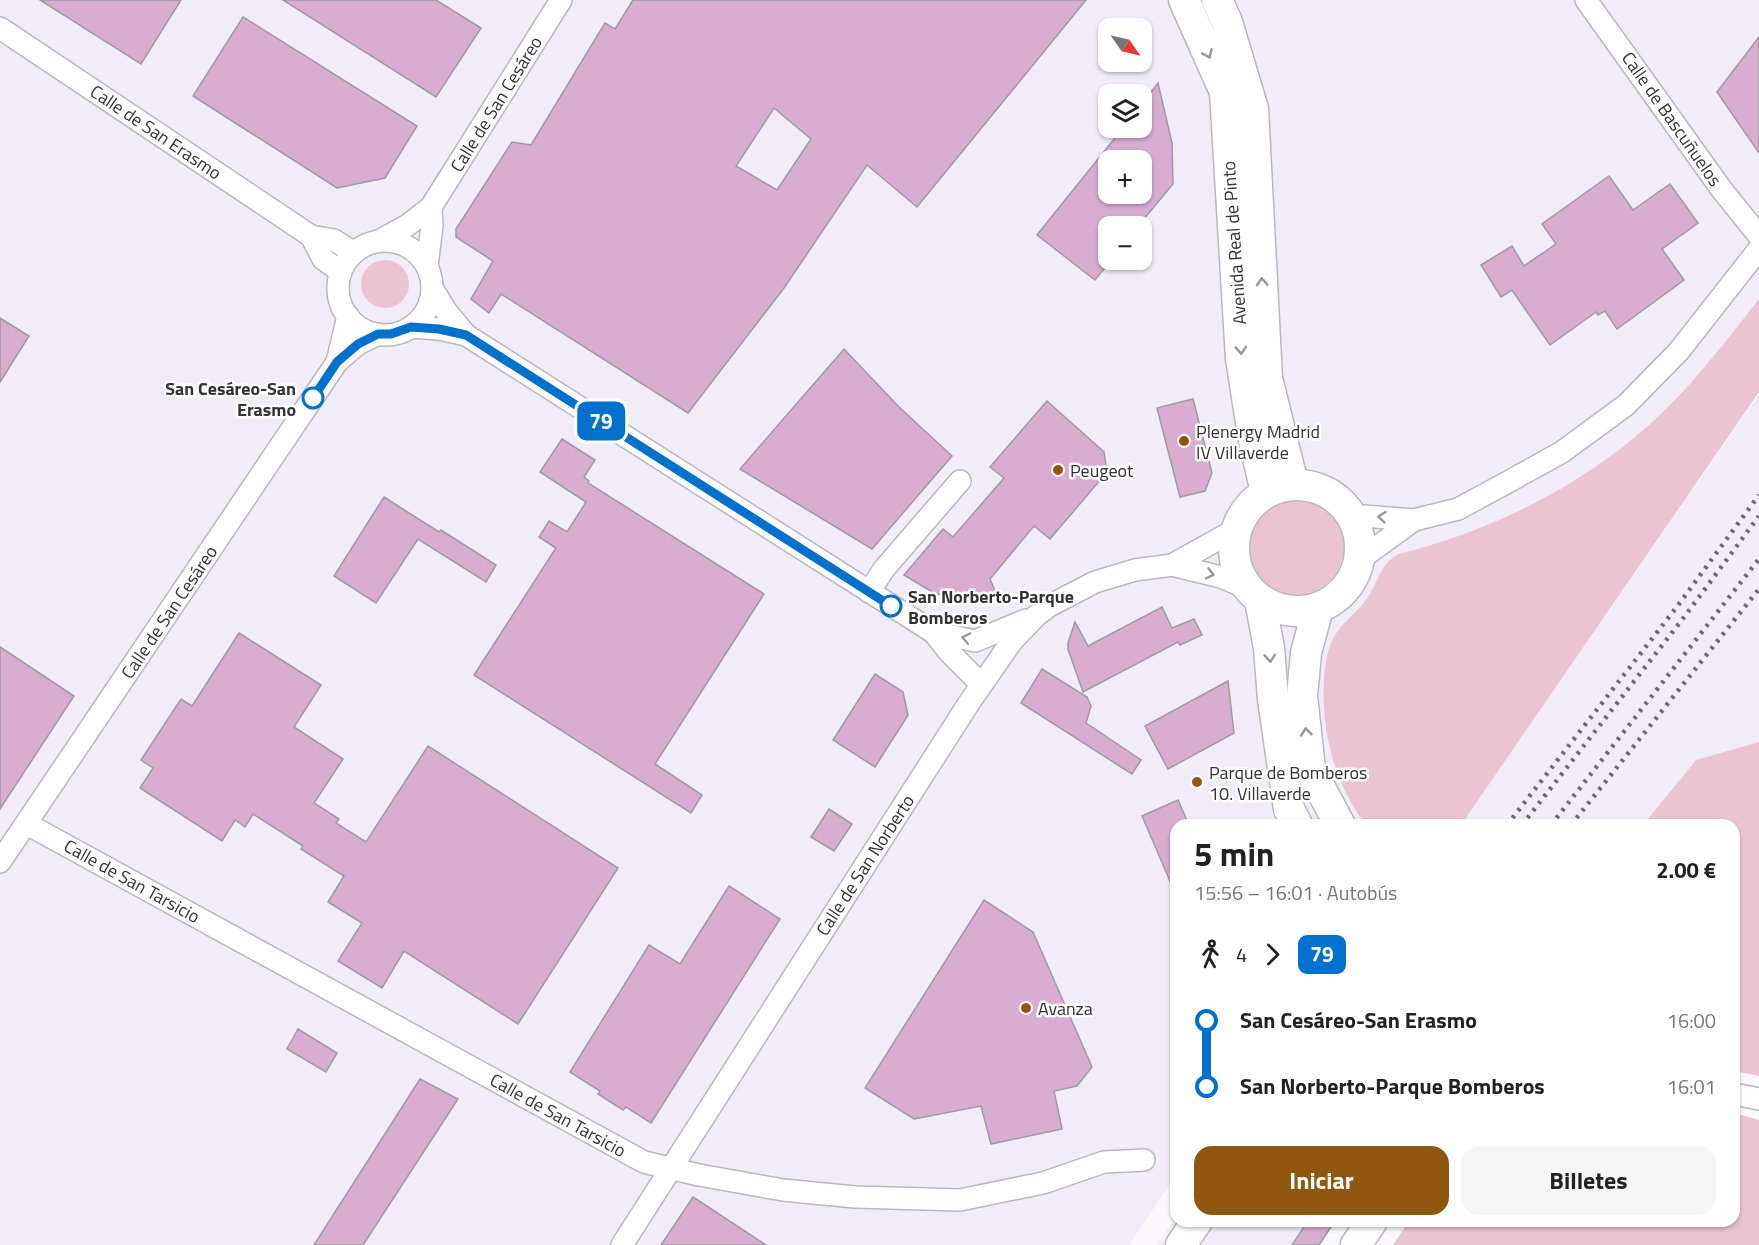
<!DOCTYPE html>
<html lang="es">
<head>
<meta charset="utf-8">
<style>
	:root { --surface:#fff; --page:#f6f6f6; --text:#222; --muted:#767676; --accent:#905710 }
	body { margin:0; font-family:"Titillium Web",sans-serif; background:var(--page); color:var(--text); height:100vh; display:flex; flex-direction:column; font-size:22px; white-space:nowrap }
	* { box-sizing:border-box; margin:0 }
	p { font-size:20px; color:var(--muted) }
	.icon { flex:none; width:33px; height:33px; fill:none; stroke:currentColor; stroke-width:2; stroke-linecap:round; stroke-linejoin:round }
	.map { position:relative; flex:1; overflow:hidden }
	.details { position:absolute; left:1170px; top:819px; width:570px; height:408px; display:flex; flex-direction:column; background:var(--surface); border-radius:18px; box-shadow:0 2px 4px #0004 }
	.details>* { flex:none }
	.badge { padding:0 12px; border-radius:9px; font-size:21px; line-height:39px }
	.needle { width:39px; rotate:124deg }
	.controls { position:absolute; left:1098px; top:18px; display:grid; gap:12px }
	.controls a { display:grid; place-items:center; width:54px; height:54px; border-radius:12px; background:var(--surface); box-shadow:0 2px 4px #0004; font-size:30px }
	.map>.badge { position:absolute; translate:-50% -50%; box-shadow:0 0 0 3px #fff }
	.legs { display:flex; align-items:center; gap:9px; height:66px; padding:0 24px; font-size:20px }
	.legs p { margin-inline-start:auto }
	.summary { display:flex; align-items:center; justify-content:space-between; height:102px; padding:0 24px }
	h1 { font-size:33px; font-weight:700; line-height:45px }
	.primary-button { display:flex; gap:12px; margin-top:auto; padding:12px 24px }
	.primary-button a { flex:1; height:69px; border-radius:18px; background:var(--accent); color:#fff; font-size:24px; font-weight:700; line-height:69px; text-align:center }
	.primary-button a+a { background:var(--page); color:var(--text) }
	ul { padding:0 24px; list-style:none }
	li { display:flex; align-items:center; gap:21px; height:66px; font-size:22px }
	li i { display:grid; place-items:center; width:9px; height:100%; margin:0 8px; background:currentColor }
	li i::after { content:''; width:15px; height:15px; margin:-8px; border:4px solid; border-radius:50%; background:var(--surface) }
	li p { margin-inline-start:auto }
	li:first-child i { background:linear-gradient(#0000 50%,currentColor 0) }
	li:last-child i { background:linear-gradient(currentColor 50%,#0000 0) }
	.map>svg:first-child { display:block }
</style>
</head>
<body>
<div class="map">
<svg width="1759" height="1245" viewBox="0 0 1759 1245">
	<rect width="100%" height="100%" fill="#fbf9fe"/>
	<g fill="#f2ecf8" fill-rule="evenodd">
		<path d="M0 0H1759V341L1415 825H1176V1175L1129 1245H0ZM1108 28H1142V62H1108ZM1108 94H1142V128H1108ZM1108 160H1142V194H1108ZM1108 226H1142V260H1108Z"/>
		<path d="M1759 394V742L1696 760 1643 825H1461Z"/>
		<path d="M1176 1218V1221H1321L1303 1245H1156Z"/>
	</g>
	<g fill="#ebc4d2">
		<circle cx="385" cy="284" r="24"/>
		<path d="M1759 299V392L1461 825H1366C1334 783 1321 731 1324 679 1325 666 1327 651 1333 639 1341 622 1358 613 1368 597 1378 582 1381 562 1399 554 1498 529 1595 480 1668 407 1701 374 1730 336 1759 299Z"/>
		<circle cx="1294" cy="546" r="50"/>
		<path d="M1759 742V1076L1734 1071V825H1643L1696 760Z"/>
		<path d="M1734 1113 1759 1120V1245H1393L1409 1221H1734Z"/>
	</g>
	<g fill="#d9add2" stroke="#9e9a9e" stroke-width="1.5" fill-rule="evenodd">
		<path d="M40 0H181L141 64Z"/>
		<path d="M283 0H436L481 28 436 97Z"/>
		<path d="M633 0H1086L917 207 867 165 784 288 688 413 501 294 489 313 471 299 493 261 456 237V229L512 142 531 145 605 23 615 29ZM774 108 811 139 777 190 736 166Z"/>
		<path d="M243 17 417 126 385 178 337 188 193 96Z"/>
		<path d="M1759 37V153L1717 92Z"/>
		<path d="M1158 83 1172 143 1173 184 1138 226H1108V264L1095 280 1037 235 1123 128H1142V104ZM1108 160H1142V194H1108Z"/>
		<path d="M1609 176 1633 210 1670 184 1698 223 1662 249 1684 280 1617 329 1605 311 1598 315 1596 312 1550 345 1512 290 1501 297 1481 265 1512 246 1524 266 1556 244 1542 224Z"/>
		<path d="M0 318 29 336 0 382Z"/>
		<path d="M844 349 899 407 952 456 872 549 740 469Z"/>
		<path d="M1193 399 1212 473 1205 491 1180 497 1157 408Z"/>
		<path d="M1047 401 1104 452 1107 472 1050 539 1034 526 990 579 998 598 963 601 934 593 904 575 943 529 953 537 1004 478 990 467Z"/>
		<path d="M562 439 595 460 584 477 589 481 588 483 764 594 655 764 702 795 691 813 474 675 556 548 539 537 549 521 567 532 586 502 540 472Z"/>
		<path d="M384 497 439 532 441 530 496 565 486 582 418 539 376 603 334 576Z"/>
		<path d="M1162 607 1172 628 1194 619 1202 635 1180 645 1178 642 1083 692 1068 649V643L1075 622 1088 646Z"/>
		<path d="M239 633 321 685 294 727 343 759 314 803 339 819 336 823 366 842 428 746 618 868 518 1024 404 951 382 988 338 961 362 923 328 902 344 876 301 849 303 846 253 814 245 827 235 820 222 841 140 788 153 768 141 760 181 699 192 706Z"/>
		<path d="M0 647 74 696 0 809Z"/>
		<path d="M1042 669 1087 697 1091 706 1086 723 1141 760 1132 774 1021 703Z"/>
		<path d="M875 674 903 692 908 715 875 767 833 740Z"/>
		<path d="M1228 681 1234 733 1168 769 1145 726Z"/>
		<path d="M1178 800 1189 825H1176V895L1142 816Z"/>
		<path d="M829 809 852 824 834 851 811 837Z"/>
		<path d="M729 886 780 919 651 1123 626 1107 623 1110 598 1094 600 1091 570 1072 649 945 680 964Z"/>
		<path d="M984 900 1033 932 1092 1067 1077 1086 1054 1091 1062 1129 991 1144 981 1106 914 1119 865 1088Z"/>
		<path d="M298 1029 337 1053 326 1072 287 1049Z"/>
		<path d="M420 1079 458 1099 363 1245H314Z"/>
		<path d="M693 1197 766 1245H661Z"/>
		<path d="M1308 1221H1335L1319 1245H1292Z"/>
	</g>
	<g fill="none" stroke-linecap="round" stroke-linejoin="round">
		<defs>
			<g id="minor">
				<path d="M1586 0 1722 190 1759 236"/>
				<path d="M0 28 311 236 334 240 354 253"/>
				<path d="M311 236 323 259 341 272"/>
				<path d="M379 241 408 225 431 207 561 0"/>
				<circle cx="385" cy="288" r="47"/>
				<path d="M427 266 432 226 431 207"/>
				<path d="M432 288 446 311 466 335 933 632 950 653 981 684"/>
				<path d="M411 327 439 329 466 335"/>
				<path d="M337 362 348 316"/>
				<path d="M1351 515 1414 520 1359 560"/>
				<path d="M1414 520 1458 509 1508 482 1562 452 1626 405 1679 351 1759 249"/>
				<path d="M1172 565 1221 577 1247 588"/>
				<path d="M869 592 884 569 960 481"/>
				<path d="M933 632 975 641 1026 620"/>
				<path d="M27 824 644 1162 699 1175 783 1190 855 1197 960 1200 1043 1183 1104 1162 1144 1160"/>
				<path d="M0 862 337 362 358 344 378 334"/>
				<path d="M1734 1094 1759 1099"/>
				<path d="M622 1245 969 703 1012 641 1036 616 1049 606 1095 582 1135 570 1172 565 1235 530"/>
			</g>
			<g id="secondary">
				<path d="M1184 0 1225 92 1241 359 1254 441 1266 492"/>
				<path d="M1217 0 1227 22 1253 109 1267 378 1293 484"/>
				<circle cx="1297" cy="548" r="63"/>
				<path d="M1260 600 1269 648 1273 699 1289 809 1297 825"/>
				<path d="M1318 608 1306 653 1302 696 1310 769 1340 825"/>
				<path d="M1181 1245 1197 1221"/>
				<path d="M1356 1245 1372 1221"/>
			</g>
		</defs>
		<use href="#minor" stroke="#bab8bc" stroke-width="24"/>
		<use href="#secondary" stroke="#bab8bc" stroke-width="33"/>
		<use href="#minor" stroke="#fff" stroke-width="21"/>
		<use href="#secondary" stroke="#fff" stroke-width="30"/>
		<g stroke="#6c6b6d" stroke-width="4.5" stroke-dasharray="3 6" stroke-linecap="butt">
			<path d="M1507 825 1676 608 1759 495"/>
			<path d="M1522 825 1685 616 1759 516"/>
			<path d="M1551 825 1759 559"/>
			<path d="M1571 825 1759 589"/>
		</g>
	</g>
	<defs><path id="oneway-chevron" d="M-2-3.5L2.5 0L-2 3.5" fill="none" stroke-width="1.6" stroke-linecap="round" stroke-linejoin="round" transform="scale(1.5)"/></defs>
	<g stroke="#999899">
		<use href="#oneway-chevron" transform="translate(1208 54) rotate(66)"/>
		<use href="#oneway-chevron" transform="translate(1262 282) rotate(-93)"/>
		<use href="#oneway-chevron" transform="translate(1241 350) rotate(86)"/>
		<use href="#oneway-chevron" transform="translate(1382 517) rotate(-175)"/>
		<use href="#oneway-chevron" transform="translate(1210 574) rotate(14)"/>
		<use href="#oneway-chevron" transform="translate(966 638) rotate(-168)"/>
		<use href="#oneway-chevron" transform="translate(1270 658) rotate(86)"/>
		<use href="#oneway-chevron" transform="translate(1306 732) rotate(-96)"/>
	</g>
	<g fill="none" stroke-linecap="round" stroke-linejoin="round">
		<defs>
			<path id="line-1" d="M313 398 337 362 358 344 378 334H391L411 327 439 329 466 335 891 606"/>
		</defs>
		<use href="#line-1" stroke="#fff" stroke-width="14"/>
		<use href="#line-1" stroke="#0072ce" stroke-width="9"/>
	</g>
	<g fill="#fff" stroke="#0072ce" stroke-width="3">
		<circle cx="313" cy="398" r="10"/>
		<circle cx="891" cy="606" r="10"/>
	</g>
	<g fill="#905710" stroke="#fff" stroke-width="2">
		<circle cx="1184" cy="441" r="6"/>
		<circle cx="1058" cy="470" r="6"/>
		<circle cx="1197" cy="782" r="6"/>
		<circle cx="1026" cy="1008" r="6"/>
	</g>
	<g text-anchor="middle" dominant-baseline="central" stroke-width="5" stroke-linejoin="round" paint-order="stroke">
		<g font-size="18" fill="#333233" stroke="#fff">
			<text transform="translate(496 104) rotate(-58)">Calle de San Cesáreo</text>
			<text transform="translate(1672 119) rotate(55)">Calle de Bascuñuelos</text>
			<text transform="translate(156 132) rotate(34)">Calle de San Erasmo</text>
			<text transform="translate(1234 243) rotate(-94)">Avenida Real de Pinto</text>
			<text transform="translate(169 612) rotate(-56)">Calle de San Cesáreo</text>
			<text transform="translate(865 865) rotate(-57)">Calle de San Norberto</text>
			<text transform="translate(132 881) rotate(29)">Calle de San Tarsicio</text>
			<text transform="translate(558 1115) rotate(29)">Calle de San Tarsicio</text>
		</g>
		<g font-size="18" font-weight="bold" fill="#333233" stroke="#fff" text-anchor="end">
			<text x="296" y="388">San Cesáreo-San<tspan x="296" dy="21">Erasmo</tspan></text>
			<text x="908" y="596" text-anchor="start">San Norberto-Parque<tspan x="908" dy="21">Bomberos</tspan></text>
		</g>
		<g font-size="18" fill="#333233" stroke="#fff" text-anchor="start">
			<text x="1196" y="431">Plenergy Madrid<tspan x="1196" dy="21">IV Villaverde</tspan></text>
			<text x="1070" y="470">Peugeot</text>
			<text x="1209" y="772">Parque de Bomberos<tspan x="1209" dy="21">10. Villaverde</tspan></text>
			<text x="1038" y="1008">Avanza</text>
		</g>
	</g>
</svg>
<div class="controls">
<a><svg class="needle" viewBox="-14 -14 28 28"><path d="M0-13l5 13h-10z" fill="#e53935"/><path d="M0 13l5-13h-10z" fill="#767676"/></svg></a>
<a><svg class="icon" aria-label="layers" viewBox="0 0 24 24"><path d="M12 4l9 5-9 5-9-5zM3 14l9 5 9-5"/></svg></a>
<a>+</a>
<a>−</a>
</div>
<b class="badge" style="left:601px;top:421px;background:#0072ce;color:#fff">79</b>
<section class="details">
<div class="summary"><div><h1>5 min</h1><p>15:56 – 16:01 · Autobús</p></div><b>2.00 €</b></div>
<div class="legs"><svg class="icon" aria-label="walk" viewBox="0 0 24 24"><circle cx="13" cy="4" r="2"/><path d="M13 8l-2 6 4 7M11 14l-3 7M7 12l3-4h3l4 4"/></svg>4<svg class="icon" aria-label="forward" viewBox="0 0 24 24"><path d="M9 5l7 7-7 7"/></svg><b class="badge" style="background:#0072ce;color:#fff">79</b></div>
<ul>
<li><i style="color:#0072ce"></i><b>San Cesáreo-San Erasmo</b><p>16:00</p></li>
<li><i style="color:#0072ce"></i><b>San Norberto-Parque Bomberos</b><p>16:01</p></li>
</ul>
<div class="primary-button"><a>Iniciar</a><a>Billetes</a></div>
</section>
</div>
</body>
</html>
